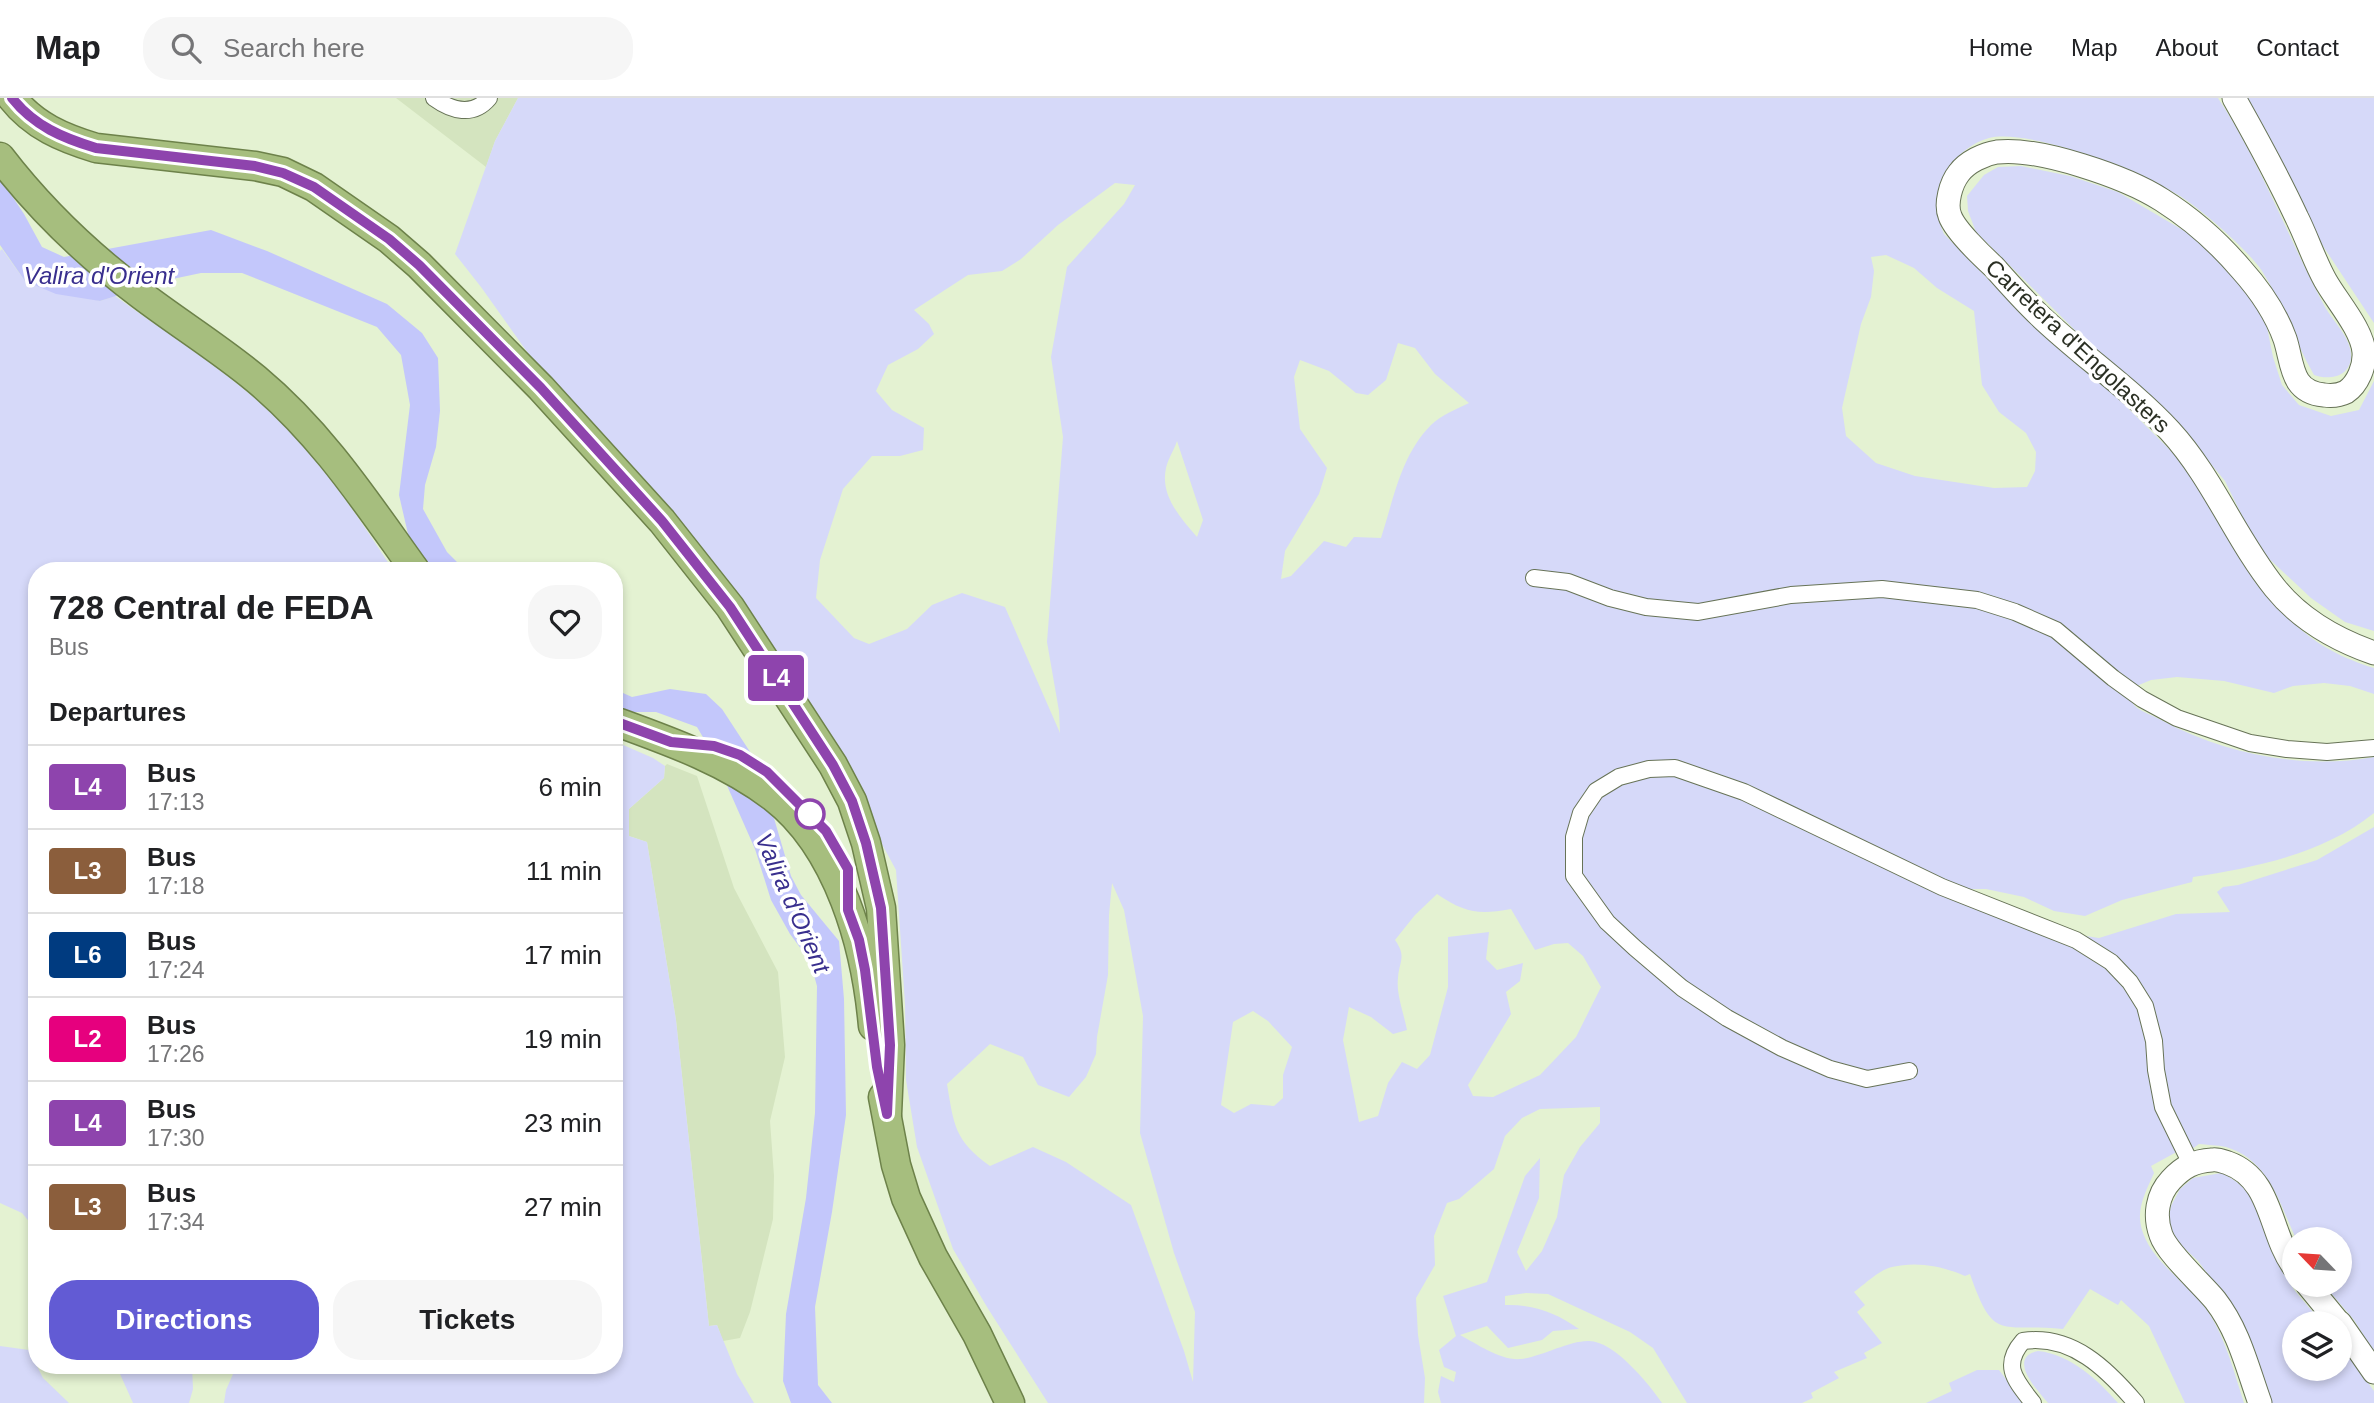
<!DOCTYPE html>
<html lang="en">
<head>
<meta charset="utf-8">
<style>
	:root { --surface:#fff; --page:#f6f6f6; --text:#202124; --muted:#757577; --line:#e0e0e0; --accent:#625bd4 }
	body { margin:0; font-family:Arial,sans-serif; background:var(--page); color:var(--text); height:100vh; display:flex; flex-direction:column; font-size:26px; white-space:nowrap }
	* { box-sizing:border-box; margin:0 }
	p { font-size:23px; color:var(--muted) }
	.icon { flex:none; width:38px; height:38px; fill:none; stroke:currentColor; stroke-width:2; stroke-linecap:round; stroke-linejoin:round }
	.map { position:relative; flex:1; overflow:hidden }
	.panel { position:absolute; left:28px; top:464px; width:595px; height:812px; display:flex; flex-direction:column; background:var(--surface); border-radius:28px; box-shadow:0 4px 10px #0003 }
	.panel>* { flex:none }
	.badge { padding:0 14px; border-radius:5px; font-size:24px; line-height:46px }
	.needle { width:46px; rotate:295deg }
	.buttons { position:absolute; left:2282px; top:1129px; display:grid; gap:14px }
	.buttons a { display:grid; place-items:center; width:70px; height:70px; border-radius:50%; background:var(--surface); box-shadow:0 4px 10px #0003; font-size:35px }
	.map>.badge { position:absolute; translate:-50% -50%; box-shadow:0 0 0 4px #fff }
	h2 { padding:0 21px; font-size:26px; line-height:63px }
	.round { display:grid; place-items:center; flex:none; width:74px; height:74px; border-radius:28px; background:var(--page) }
	.summary { display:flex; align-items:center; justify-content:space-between; height:119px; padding:0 21px }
	h1 { font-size:33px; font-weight:600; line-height:52px }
	.primary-button { display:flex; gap:14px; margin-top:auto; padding:14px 21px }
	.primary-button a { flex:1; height:80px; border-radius:28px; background:var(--accent); color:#fff; font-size:28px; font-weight:600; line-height:80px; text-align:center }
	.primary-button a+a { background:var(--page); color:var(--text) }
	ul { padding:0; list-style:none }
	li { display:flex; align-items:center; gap:21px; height:84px; padding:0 21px; border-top:2px solid var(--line) }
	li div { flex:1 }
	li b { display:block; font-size:26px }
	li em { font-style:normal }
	li .badge { min-width:77px; font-weight:700; text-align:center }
	header { display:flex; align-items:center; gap:42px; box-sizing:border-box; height:98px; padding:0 35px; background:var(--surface); border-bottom:2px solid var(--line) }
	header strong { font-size:33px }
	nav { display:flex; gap:38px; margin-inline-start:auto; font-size:24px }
	.search { width:490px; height:63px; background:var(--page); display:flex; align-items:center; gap:18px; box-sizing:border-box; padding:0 24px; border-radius:28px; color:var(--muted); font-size:26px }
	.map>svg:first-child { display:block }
</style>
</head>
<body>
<header>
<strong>Map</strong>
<div class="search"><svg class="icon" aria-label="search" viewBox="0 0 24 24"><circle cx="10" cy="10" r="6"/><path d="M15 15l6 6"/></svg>Search here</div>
<nav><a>Home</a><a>Map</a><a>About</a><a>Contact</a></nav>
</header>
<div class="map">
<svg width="2374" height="1305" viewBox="0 0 2374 1305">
	<rect width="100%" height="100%" fill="#e4f2d2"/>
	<g fill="#d4e4bf">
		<path d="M396 0H518L495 43 486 69Z"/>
		<path d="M667 666 697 678 734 790 778 874 785 959 770 1023 774 1078 773 1121 750 1214 740 1240 723 1243 717 1227 709 1228 676 922 647 744 629 738V711L664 680 665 668Z"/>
	</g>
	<g fill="#d6d9f9" fill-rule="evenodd">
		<path d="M518 0H2218C2261 65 2288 140 2325 209 2333 223 2353 242 2351 260 2349 280 2328 282 2314 277 2295 244 2283 206 2262 173 2249 153 2201 111 2180 98 2143 75 2031 30 1989 40 1973 44 1957 57 1948 71 1935 93 1934 114 1944 136L2030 224 2114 296 2176 358 2229 435 2244 422 2225 383 2175 323 2109 266 1976 134 1968 113 1967 98 1984 77 1998 69 2021 68 2070 78 2118 94 2193 138 2242 184 2266 224 2273 259 2282 287 2299 307 2331 318 2359 312 2374 283V533L2345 524 2311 500 2264 456 2252 478 2255 484C2293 528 2317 552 2374 570V596L2350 588 2324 585 2293 588 2274 595 2224 583 2177 579 2151 582 2127 592C2129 597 2131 603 2134 607 2140 614 2155 618 2163 623 2226 656 2303 672 2374 659V715C2323 756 2256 769 2193 779L2192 784 2122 802 2085 818 2054 813 2024 799 1986 791H1969L2047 832 2099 840 2176 816 2230 814 2217 794 2223 789 2238 787 2317 762 2374 729V1254L2354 1222 2324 1187 2340 1186V1141H2296C2280 1106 2268 1061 2226 1049 2217 1047 2207 1047 2199 1046L2185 1056 2182 1051 2151 1068 2154 1075C2148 1089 2139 1105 2140 1121 2143 1160 2189 1184 2209 1215 2226 1242 2234 1274 2244 1305H2185L2149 1228 2121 1202 2118 1207 2090 1191 2063 1231C2000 1225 1994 1245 1970 1176L1965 1178C1943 1168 1916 1163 1892 1169 1879 1172 1865 1186 1854 1194L1865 1207 1857 1214 1882 1245 1864 1255 1867 1260 1834 1274 1839 1280 1811 1295 1813 1300 1802 1305H1687L1653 1250 1630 1234 1548 1196 1526 1195 1505 1198V1207C1533 1206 1557 1215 1579 1231L1553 1233 1542 1242 1508 1250 1487 1228 1460 1237C1477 1246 1501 1263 1521 1261 1540 1259 1571 1242 1589 1243 1614 1243 1649 1286 1662 1305H1441L1438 1294 1441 1278 1454 1284 1456 1274 1444 1269 1439 1252 1456 1238 1443 1198 1487 1184 1525 1078 1540 1060 1539 1100 1517 1154 1526 1173 1542 1153 1557 1119 1564 1077 1580 1049 1600 1025V1009L1540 1011 1522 1020 1505 1038 1494 1071 1459 1101 1447 1105 1434 1138 1435 1167 1416 1200 1418 1237 1425 1280 1424 1305H1048L987 1209 953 1151 917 1049 906 982 905 906 896 772 819 630 552 289 481 189 455 156 495 43ZM1115 85 1135 87 1124 106 1067 169 1051 259 1063 339 1047 544 1059 613 1060 635 1005 509 962 495 932 507 907 531 869 546 854 540 816 500 820 462 843 391 872 358H900L923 352 924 330 892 312 876 293 888 267 918 251 934 236 929 226 914 212 968 177 1002 173 1021 161 1058 127ZM1886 157 1914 170 1937 190 1974 213 1982 287 1999 314 2026 335 2036 354 2035 373 2027 389 1994 390 1915 378 1876 365 1846 338 1842 310 1861 226 1871 199 1874 173 1871 159ZM1398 245 1415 250 1435 276 1469 305C1457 311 1441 317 1431 327 1401 357 1394 400 1381 440L1354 439 1346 449 1324 443 1291 478 1281 481 1285 453 1319 396 1327 370 1300 331 1294 279 1300 262 1329 273 1356 295 1368 297 1386 282ZM1177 343 1203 422 1197 439C1180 419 1160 398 1166 370 1168 361 1174 352 1177 343ZM1112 785 1124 812 1143 918 1140 1035 1174 1155 1195 1214 1193 1284 1184 1253 1131 1107 1066 1064 1033 1049 990 1068C954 1042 954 1027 947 986L990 946 1023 959 1038 987 1069 999 1086 979 1096 956 1097 939 1108 877 1109 817ZM1437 796C1465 815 1479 817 1511 811L1535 852 1554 846 1568 845 1583 858 1601 889 1576 939 1540 977 1493 999 1473 998 1468 987 1511 916 1506 894 1520 883 1523 865 1497 872 1486 861 1489 834 1448 839V889L1430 957 1417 971 1402 964 1388 985 1378 1018 1359 1024 1343 942 1349 909 1371 919 1393 936 1407 932C1404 916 1396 896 1398 880 1399 863 1407 859 1395 842L1415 817ZM1253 913 1268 923 1292 949 1283 977V1000L1274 1008 1251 1006 1234 1015 1221 1007 1233 924Z"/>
		<path d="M2245 0H2374V225L2319 142Z"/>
		<path d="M2 151 25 183 100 203 115 198C174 240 238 280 289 332 328 372 360 422 391 469L387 472H37V1133L22 1115 0 1105V153Z"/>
		<path d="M614 643 653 660 665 668 664 680 629 711V738L647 744 676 922 709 1228 717 1227 737 1276 754 1305H224L226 1292 237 1267H614Z"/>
		<path d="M2221 1075C2269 1096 2261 1140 2285 1178 2295 1195 2310 1210 2323 1225H2294V1270H2340V1245L2374 1293V1305H2270L2239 1218 2198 1163 2183 1149 2172 1135 2168 1123 2171 1108 2180 1091 2193 1080Z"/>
		<path d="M0 1248 29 1252 43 1280 69 1305H0Z"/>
		<path d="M2038 1253C2070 1256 2098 1282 2118 1305H2048C2038 1293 2006 1260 2038 1253Z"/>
		<path d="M116 1267H192L193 1291 189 1305H133Z"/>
		<path d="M1977 1272H1999L2024 1305H1926L1952 1293 1949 1285Z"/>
	</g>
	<g fill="#c3c7fb">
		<path d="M0 80 24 116 42 149 64 159 211 132 267 153 387 206 422 235 438 260 440 313 436 349 425 387 423 411 447 454 465 472H435L411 449 399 397 410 307 401 257 377 229 242 175H201L163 183 100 203 56 196 25 183 0 147Z"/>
		<path d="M614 591 632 599 670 591 706 596 722 611 758 666 791 778 801 797 839 843 844 901 846 1017 832 1114 815 1209 818 1287 832 1305H791L783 1283 786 1216 806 1100 815 1015 817 888 810 863 790 836 771 802 755 751 714 658 697 629 656 614H622L614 610Z"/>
	</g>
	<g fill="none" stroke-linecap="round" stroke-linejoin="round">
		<defs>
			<g id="minor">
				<path d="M434 0C452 13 473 19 489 0"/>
				<path d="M1534 480 1568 484 1610 500 1646 509 1698 514 1791 497 1882 491 1977 502 2015 514 2056 532 2113 580 2142 601 2177 620 2250 645 2287 651 2327 654 2374 650"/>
				<path d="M1909 973 1867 981 1830 971 1782 950 1727 920 1682 890 1635 850 1607 824 1574 778V739L1581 715 1596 693 1619 679 1649 671 1675 670 1744 694 1942 789 2076 842 2111 864 2130 884 2145 908 2154 943 2156 972 2163 1009 2191 1066"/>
				<path d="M2033 1305C2016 1283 2001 1268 2023 1243 2072 1236 2107 1271 2136 1305"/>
			</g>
			<g id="secondary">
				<path d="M2234 0C2256 39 2278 79 2297 120 2307 140 2314 162 2325 182 2336 202 2362 231 2364 254 2365 268 2358 286 2346 294 2340 297 2331 298 2324 297 2290 294 2293 265 2285 241 2276 216 2259 191 2241 171 2218 144 2192 121 2162 102 2126 79 2039 49 1997 54 1984 56 1967 64 1959 75 1951 85 1945 106 1950 118 1955 132 1982 158 1994 169 2009 186 2024 203 2040 218 2082 258 2131 291 2170 333 2213 380 2235 440 2275 490 2300 521 2337 542 2374 555"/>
				<path d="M2307 1186 2339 1225"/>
				<path d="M2340 1225 2374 1274"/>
				<path d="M2260 1305C2247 1269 2239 1233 2215 1202 2201 1185 2167 1155 2161 1137 2154 1118 2157 1097 2171 1082 2183 1069 2194 1063 2212 1062 2218 1061 2222 1063 2228 1065 2273 1081 2269 1135 2294 1169"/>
			</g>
			<g id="trunk">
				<path d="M12 0C34 28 63 40 96 50L255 68 283 74 314 89 389 141 419 167 541 290 662 423 730 509 833 667 852 703 866 745 881 810 890 947 887 1016"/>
				<path d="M0 59C40 111 88 157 140 196 178 225 220 251 256 281 322 336 366 404 415 472"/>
				<path d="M614 623C669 643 726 663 773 699 839 750 866 849 873 928"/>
				<path d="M883 999 896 1067 906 1100 933 1159 977 1236 1010 1305"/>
			</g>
		</defs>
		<use href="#minor" stroke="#677357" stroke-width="18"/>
		<use href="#secondary" stroke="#677357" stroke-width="25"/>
		<use href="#trunk" stroke="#6d824a" stroke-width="31"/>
		<use href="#minor" stroke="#fff" stroke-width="16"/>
		<use href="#secondary" stroke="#fff" stroke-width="23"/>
		<use href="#trunk" stroke="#a6be7e" stroke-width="28"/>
	</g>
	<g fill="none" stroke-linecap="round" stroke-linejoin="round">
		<defs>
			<path id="line" d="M12 0C34 28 63 40 96 50L255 68 283 75 314 89 389 141 419 167 541 290 662 423 730 509 833 667 852 703 866 745 881 810 890 947 887 1016 877 969 865 872 859 842 848 812V771L826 733 767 674 740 657 714 648 671 644 614 623"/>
		</defs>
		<use href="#line" stroke="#fff" stroke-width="16"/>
		<use href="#line" stroke="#8e44ad" stroke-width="10"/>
	</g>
	<circle fill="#fff" stroke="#8e44ad" stroke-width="3.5" cx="810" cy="716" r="14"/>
	<g text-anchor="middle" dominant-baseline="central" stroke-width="7" stroke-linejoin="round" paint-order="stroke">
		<g font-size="23" fill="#2b3024" stroke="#fff">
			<text transform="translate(2078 248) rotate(43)">Carretera d'Engolasters</text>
		</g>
		<g font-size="24" font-style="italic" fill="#392f8e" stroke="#fff">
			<text x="99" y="177">Valira d'Orient</text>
			<text transform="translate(793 805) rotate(66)">Valira d'Orient</text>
		</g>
	</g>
</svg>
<div class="buttons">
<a><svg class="needle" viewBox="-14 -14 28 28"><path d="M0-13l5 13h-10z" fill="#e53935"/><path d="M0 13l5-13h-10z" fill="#757577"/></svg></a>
<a><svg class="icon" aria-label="layers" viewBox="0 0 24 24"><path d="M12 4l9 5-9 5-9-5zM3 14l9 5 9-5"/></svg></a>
</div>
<b class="badge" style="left:776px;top:580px;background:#8e44ad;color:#fff">L4</b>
<section class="panel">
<div class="summary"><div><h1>728 Central de FEDA</h1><p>Bus</p></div><a class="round"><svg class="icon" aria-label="heart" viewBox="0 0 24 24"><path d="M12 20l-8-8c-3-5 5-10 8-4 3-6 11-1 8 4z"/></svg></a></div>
<h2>Departures</h2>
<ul>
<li><span class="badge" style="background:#8e44ad;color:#fff">L4</span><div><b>Bus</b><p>17:13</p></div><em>6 min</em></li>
<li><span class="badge" style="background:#8b5e3c;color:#fff">L3</span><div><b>Bus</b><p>17:18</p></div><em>11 min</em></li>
<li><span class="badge" style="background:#003b80;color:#fff">L6</span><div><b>Bus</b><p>17:24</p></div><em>17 min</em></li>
<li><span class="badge" style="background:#e6007e;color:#fff">L2</span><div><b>Bus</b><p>17:26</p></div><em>19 min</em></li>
<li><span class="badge" style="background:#8e44ad;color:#fff">L4</span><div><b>Bus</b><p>17:30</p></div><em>23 min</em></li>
<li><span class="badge" style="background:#8b5e3c;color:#fff">L3</span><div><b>Bus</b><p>17:34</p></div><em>27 min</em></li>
</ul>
<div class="primary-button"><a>Directions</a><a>Tickets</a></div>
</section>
</div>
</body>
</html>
